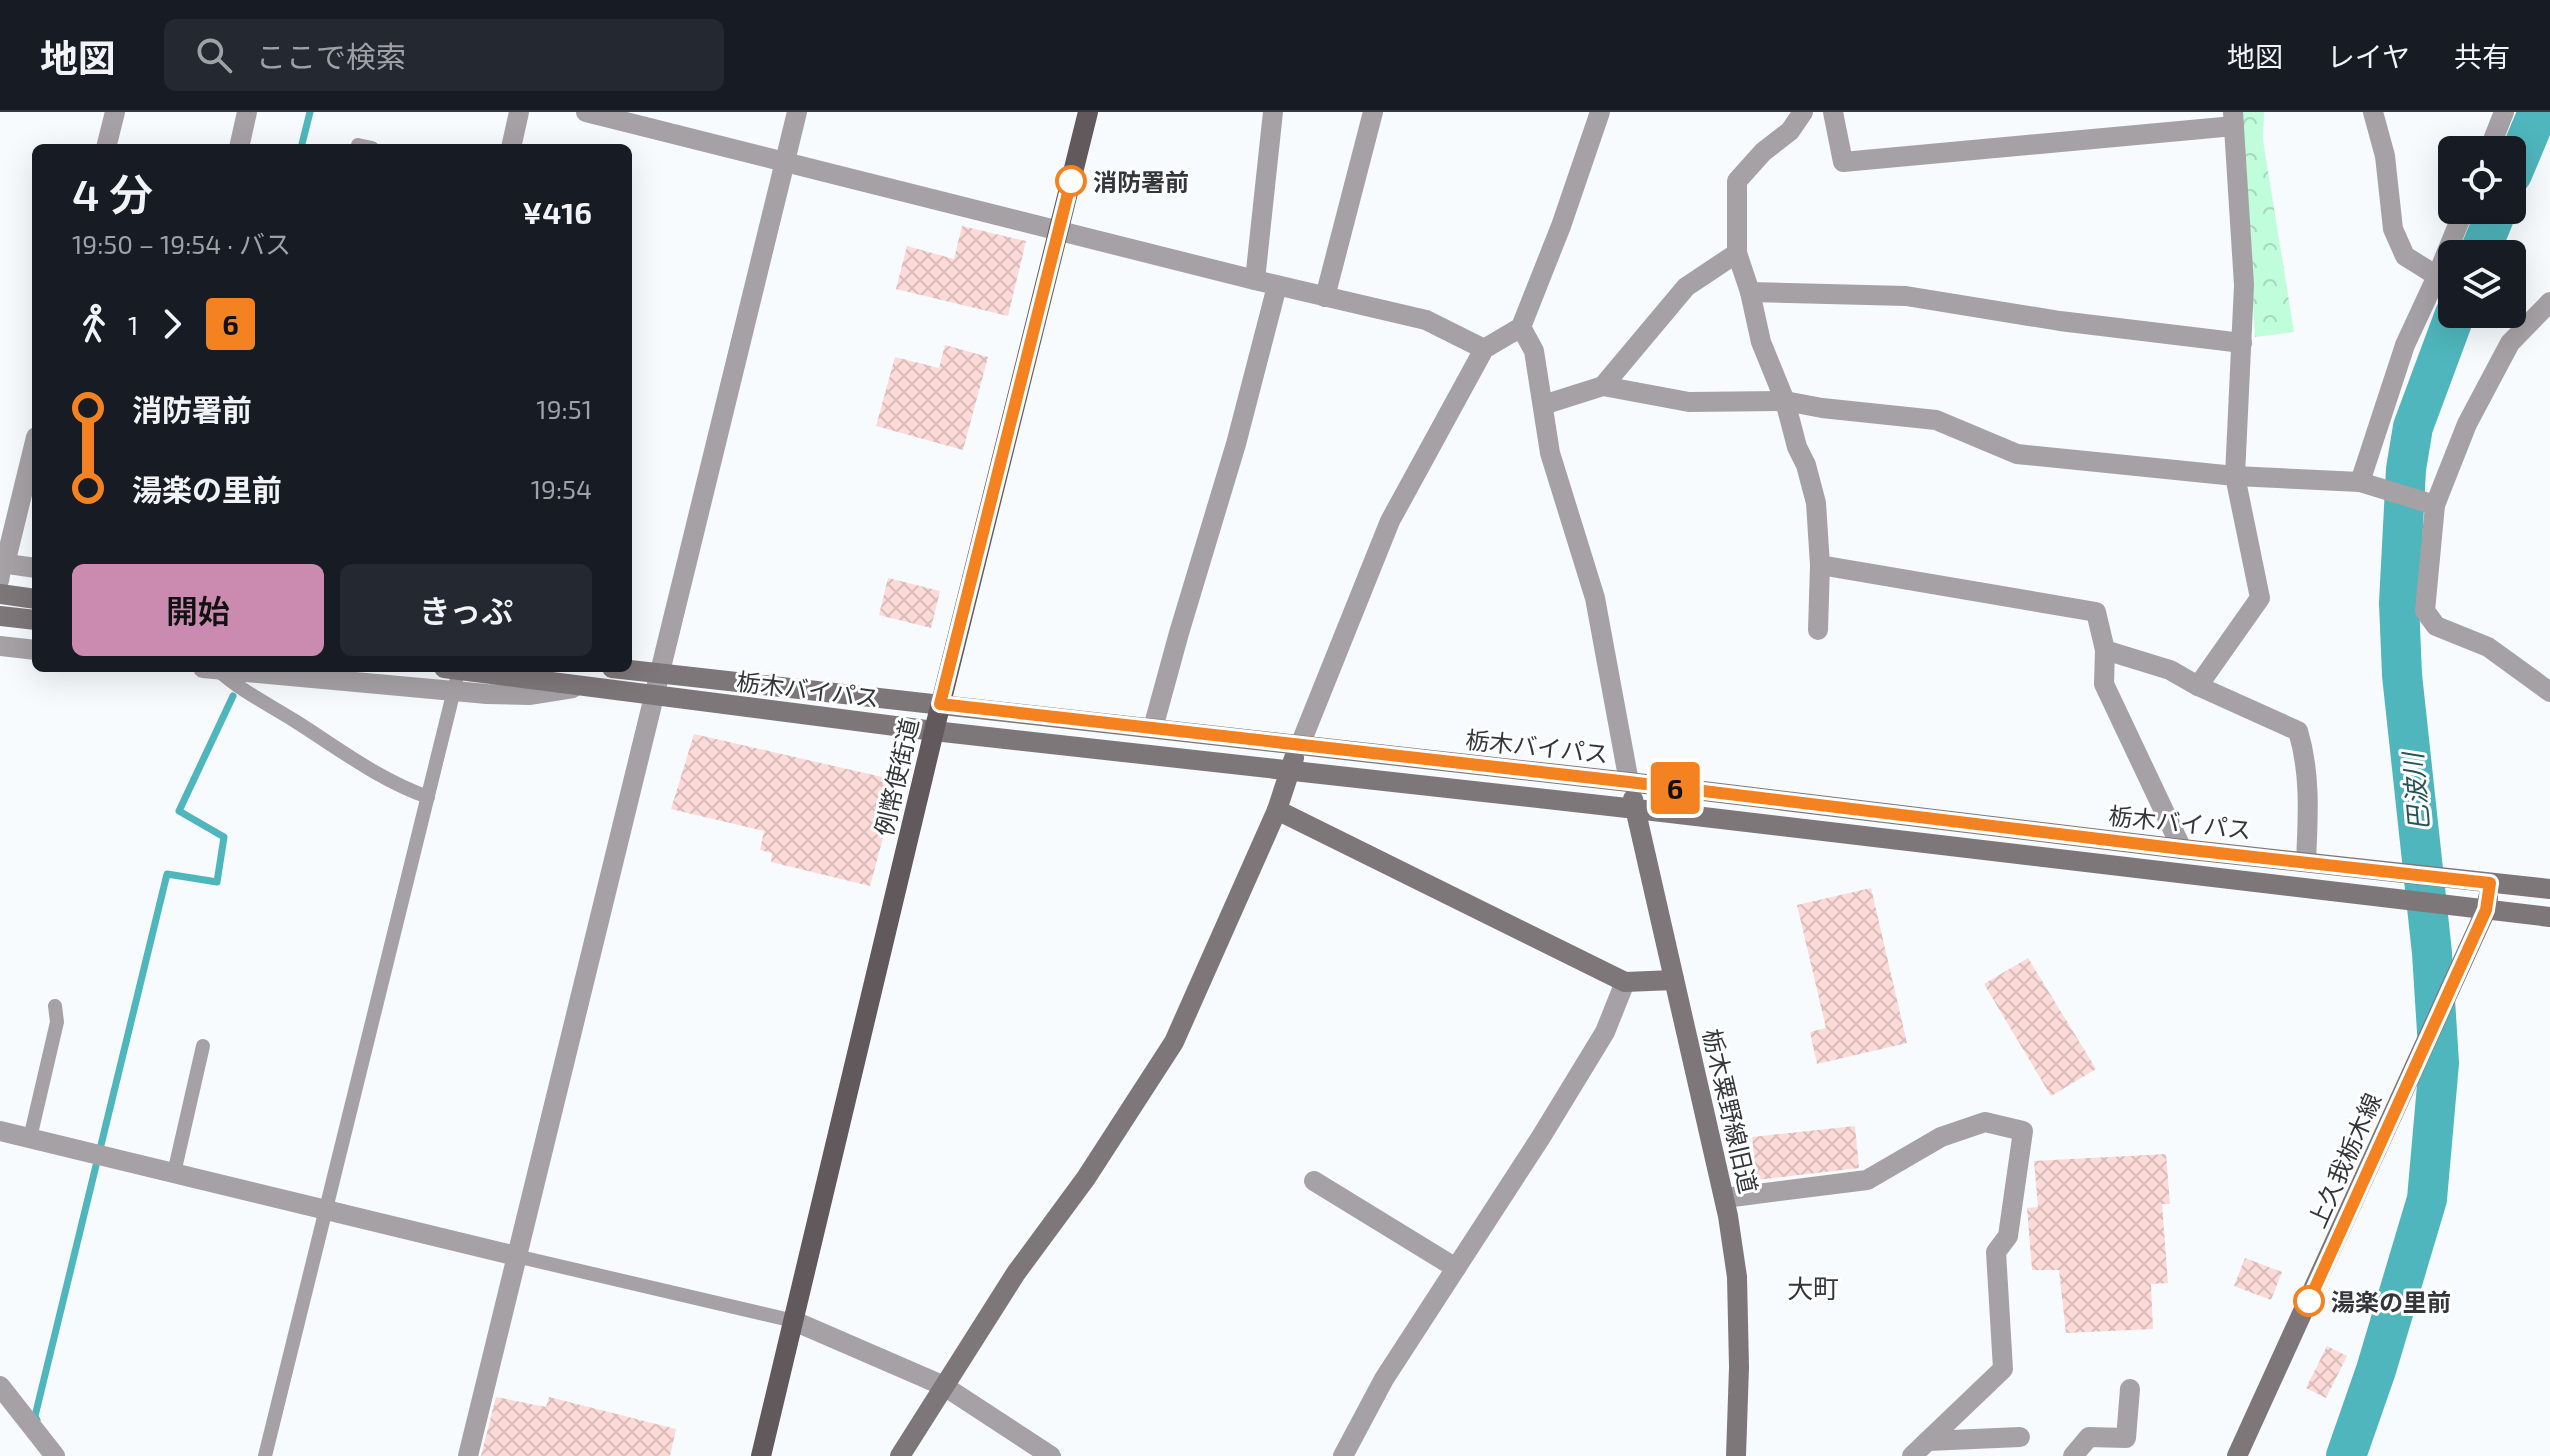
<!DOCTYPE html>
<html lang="ja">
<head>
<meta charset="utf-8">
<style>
	:root { --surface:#171b24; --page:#242831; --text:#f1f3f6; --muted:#9ea1a6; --line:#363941; --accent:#cb8bb0 }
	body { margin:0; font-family:"Exo 2","Noto Sans JP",sans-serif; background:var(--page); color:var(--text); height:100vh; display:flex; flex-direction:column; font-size:30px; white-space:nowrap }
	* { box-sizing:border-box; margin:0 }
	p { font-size:26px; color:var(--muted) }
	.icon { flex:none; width:44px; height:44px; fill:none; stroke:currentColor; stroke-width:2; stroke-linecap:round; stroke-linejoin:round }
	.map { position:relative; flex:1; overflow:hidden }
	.drawer { position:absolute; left:32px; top:32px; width:600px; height:528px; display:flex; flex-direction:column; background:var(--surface); border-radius:12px; box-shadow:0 8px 32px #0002 }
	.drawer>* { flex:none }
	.badge { padding:0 16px; border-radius:6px; font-size:28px; line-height:52px }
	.tools { position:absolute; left:2438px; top:24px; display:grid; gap:16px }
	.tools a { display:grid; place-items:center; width:88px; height:88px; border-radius:12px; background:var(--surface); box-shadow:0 8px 32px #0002; font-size:40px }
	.map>.badge { position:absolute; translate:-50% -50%; box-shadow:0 0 0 4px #fff }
	.legs { display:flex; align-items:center; gap:12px; height:88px; padding:0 40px; font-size:26px }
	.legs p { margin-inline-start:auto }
	.summary { display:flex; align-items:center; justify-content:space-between; height:136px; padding:0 40px }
	h1 { font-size:44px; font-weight:600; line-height:60px }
	.button { display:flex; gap:16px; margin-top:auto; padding:16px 40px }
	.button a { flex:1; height:92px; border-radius:12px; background:var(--accent); color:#111; font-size:32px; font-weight:600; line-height:92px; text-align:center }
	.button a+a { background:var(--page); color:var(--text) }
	ul { padding:0 40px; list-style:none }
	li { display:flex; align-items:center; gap:28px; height:80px; font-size:30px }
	li i { display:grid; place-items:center; width:12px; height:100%; margin:0 10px; background:currentColor }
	li i::after { content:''; width:20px; height:20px; margin:-10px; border:6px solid; border-radius:50%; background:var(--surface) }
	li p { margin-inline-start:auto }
	li:first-child i { background:linear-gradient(#0000 50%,currentColor 0) }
	li:last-child i { background:linear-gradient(currentColor 50%,#0000 0) }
	header { display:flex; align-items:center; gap:48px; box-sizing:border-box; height:112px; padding:0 40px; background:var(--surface); border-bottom:2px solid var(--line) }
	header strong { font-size:38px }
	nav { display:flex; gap:44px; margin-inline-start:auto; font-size:28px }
	.search { width:560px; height:72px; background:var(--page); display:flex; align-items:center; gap:20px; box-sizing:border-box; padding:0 28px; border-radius:12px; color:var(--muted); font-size:30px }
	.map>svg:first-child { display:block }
</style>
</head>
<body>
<header>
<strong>地図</strong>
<div class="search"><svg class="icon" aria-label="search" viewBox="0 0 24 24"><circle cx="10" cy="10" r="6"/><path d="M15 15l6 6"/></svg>ここで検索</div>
<nav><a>地図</a><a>レイヤ</a><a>共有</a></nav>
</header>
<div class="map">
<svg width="2550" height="1344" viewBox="0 0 2550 1344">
	<defs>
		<pattern id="forest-crowns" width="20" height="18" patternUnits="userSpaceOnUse" patternTransform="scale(2)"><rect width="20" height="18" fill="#c0fdda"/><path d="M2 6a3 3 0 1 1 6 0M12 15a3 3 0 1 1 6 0" fill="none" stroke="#a6d9bc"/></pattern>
		<pattern id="building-cross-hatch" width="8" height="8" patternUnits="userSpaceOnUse" patternTransform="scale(2)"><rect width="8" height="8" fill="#fcdad8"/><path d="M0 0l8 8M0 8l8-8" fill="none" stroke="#d9bcba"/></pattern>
	</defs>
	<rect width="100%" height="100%" fill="#f8fbfe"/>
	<path fill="url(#forest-crowns)" d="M2240 0H2264L2263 28 2294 220 2255 225Z"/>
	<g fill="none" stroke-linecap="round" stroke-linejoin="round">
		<g stroke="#4fb6bd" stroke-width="7">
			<path d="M301 36 310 0"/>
			<path d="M37 1308 35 1304 167 762 217 770 224 725 179 699 233 584"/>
		</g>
		<g stroke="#4fb6bd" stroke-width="40">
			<path d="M2512 62 2538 0"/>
			<path d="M2479 142 2497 98"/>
			<path d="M2346 1344 2376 1258 2427 1087 2439 951 2432 841 2402 563 2399 491 2406 357 2413 315 2455 202"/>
		</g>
	</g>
	<g fill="url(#building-cross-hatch)">
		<path d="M962 114 1026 129 1008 204 896 177 907 134 954 147Z"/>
		<path d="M945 233 988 245 963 338 876 314 895 245 939 256Z"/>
		<path d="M888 466 940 479 931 516 879 503Z"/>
		<path d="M694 622 882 665 894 685 870 774 771 750 772 741 760 738 764 719 671 697Z"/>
		<path d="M1871 776 1907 931 1817 952 1810 920 1826 916 1797 793Z"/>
		<path d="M2028 846 2096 957 2051 984 1984 872Z"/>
		<path d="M1855 1014 1859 1056 1757 1068 1752 1025Z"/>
		<path d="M2166 1042 2170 1092H2162L2168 1171 2151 1172 2153 1217 2066 1221 2059 1158H2032L2027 1096 2038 1095 2034 1049Z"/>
		<path d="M2245 1146 2282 1160 2271 1188 2234 1174Z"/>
		<path d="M2327 1234 2347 1244 2326 1286 2306 1276Z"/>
		<path d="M496 1285 546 1295 549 1285 676 1317 670 1344H481Z"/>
	</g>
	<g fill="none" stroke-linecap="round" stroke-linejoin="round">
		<g stroke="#a6a1a4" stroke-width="14">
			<path d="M358 33 372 36"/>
			<path d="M2 469 5 452"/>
			<path d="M218 558C241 579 268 592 295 609 338 636 379 668 428 685"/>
			<path d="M30 1026 57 910 55 894"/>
			<path d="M174 1061 203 934"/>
			<path d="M516 1144 794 1209"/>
			<path d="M265 1344 456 570"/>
		</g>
		<g stroke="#a6a1a4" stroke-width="20">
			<path d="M586 0 1255 168 1426 208 1484 237"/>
			<path d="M1803 0 1790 19 1763 40 1737 69V141L1750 180 1761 230 1785 289 1797 335 1806 353 1816 391 1820 453 1818 518"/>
			<path d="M1833 0 1843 50 2234 14"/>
			<path d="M106 36 115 0"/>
			<path d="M239 36 247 0"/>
			<path d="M511 36 519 0"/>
			<path d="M2489 38 2504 0"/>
			<path d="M2437 164 2464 98"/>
			<path d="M1255 168 1273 0"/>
			<path d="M1750 180 1906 184 2060 209 2242 231"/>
			<path d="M1325 185 1373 0"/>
			<path d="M2550 190 2510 231 2467 312 2435 393 2425 499 2436 514 2488 535 2550 580"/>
			<path d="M1521 215 1534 239 1550 341 1595 486 1629 670"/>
			<path d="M1603 274 1686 175 1737 141"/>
			<path d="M1543 293 1603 274 1689 290 1785 289 1822 296 1936 308 2017 342 2235 364 2360 370 2435 393"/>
			<path d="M2360 370 2405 233 2437 164 2405 144 2393 117 2385 44 2373 0"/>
			<path d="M0 451 36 456"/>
			<path d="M5 452 36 325"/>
			<path d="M1820 453 2096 500 2105 538 2170 558 2198 574 2298 619C2311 662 2308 705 2306 750"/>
			<path d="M0 534 36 538"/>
			<path d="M2105 538 2104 572 2182 737"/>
			<path d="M203 556 487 582 529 583 573 576"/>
			<path d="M2198 574 2260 486 2235 364 2244 173 2233 0"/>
			<path d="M1153 616 1179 521 1236 332 1277 174"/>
			<path d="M1300 633 1390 409 1484 237 1521 215 1561 114 1600 0"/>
			<path d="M0 1019 516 1144"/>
			<path d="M1314 1069 1456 1156"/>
			<path d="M1725 1086 1867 1068 1941 1025 1985 1010 2023 1019 2008 1124 1996 1140 2003 1257 1912 1344"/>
			<path d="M794 1209 944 1274 1051 1344"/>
			<path d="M0 1274 55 1344"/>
			<path d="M1928 1329 2020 1325"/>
			<path d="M468 1344C575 895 688 448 797 0"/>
			<path d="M1343 1344 1384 1267 1541 1025 1605 920 1625 870"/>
			<path d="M2073 1344 2089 1325 2126 1326 2130 1277"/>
		</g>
		<g stroke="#7e777a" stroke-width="20">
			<path d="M0 482 36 487"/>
			<path d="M0 504 36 508"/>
			<path d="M444 556 934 619 1636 697 2550 805"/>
			<path d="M612 556 1629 670 2182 737 2550 777"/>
			<path d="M1294 646 1277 698 1625 870 1674 868"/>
			<path d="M1633 687 1728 1104 1737 1165 1739 1255 1736 1344"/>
			<path d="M900 1344 1016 1161 1086 1066 1174 930 1277 698"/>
			<path d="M2237 1344 2486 798 2488 786"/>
		</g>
		<path stroke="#62595d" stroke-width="20" d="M761 1344 934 619 1088 0"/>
	</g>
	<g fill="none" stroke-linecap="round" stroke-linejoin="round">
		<defs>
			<path id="line-1" d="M1071 69 940 592 1629 670 2182 737 2490 771 2486 798 2309 1189"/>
		</defs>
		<use href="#line-1" stroke="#fff" stroke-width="18"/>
		<use href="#line-1" stroke="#f58220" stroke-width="12"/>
	</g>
	<g fill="#fff" stroke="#f58220" stroke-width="4">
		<circle cx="1071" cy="69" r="14"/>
		<circle cx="2309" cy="1189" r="14"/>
	</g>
	<g text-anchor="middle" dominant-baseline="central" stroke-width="6" stroke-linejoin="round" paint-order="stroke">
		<g font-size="24" font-weight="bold" fill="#34373a" stroke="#fff" text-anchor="start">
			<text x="1093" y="69">消防署前</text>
			<text x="2331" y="1189">湯楽の里前</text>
		</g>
		<g font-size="24" fill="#34373a" stroke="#fff">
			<text transform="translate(808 577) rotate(7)">栃木バイパス</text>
			<text transform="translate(1537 634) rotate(6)">栃木バイパス</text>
			<text transform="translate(896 665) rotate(-77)">例幣使街道</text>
			<text transform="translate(2180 710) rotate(6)">栃木バイパス</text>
			<text transform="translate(1731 999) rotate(77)">栃木粟野線旧道</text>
			<text transform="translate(2344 1048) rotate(-66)">上久我栃木線</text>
		</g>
		<g font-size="26" font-style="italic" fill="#255356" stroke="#fff">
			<text transform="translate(2415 680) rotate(-95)">巴波川</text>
		</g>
		<g font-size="26" fill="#34373a" stroke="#fff">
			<text x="1813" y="1175">大町</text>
		</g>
	</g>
</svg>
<div class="tools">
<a><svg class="icon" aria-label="locate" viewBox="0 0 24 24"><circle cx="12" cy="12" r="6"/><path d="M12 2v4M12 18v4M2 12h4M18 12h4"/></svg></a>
<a><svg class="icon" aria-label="layers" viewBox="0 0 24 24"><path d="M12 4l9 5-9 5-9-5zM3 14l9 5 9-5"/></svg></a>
</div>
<b class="badge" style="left:1675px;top:676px;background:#f58220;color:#111">6</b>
<section class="drawer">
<div class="summary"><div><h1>4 分</h1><p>19:50 – 19:54 · バス</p></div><b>¥416</b></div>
<div class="legs"><svg class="icon" aria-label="walk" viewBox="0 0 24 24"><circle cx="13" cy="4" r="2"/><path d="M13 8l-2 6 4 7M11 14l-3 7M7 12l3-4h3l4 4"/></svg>1<svg class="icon" aria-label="forward" viewBox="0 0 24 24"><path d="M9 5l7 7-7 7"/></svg><b class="badge" style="background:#f58220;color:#111">6</b></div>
<ul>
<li><i style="color:#f58220"></i><b>消防署前</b><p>19:51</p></li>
<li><i style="color:#f58220"></i><b>湯楽の里前</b><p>19:54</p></li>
</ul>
<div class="button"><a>開始</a><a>きっぷ</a></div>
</section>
</div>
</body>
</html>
